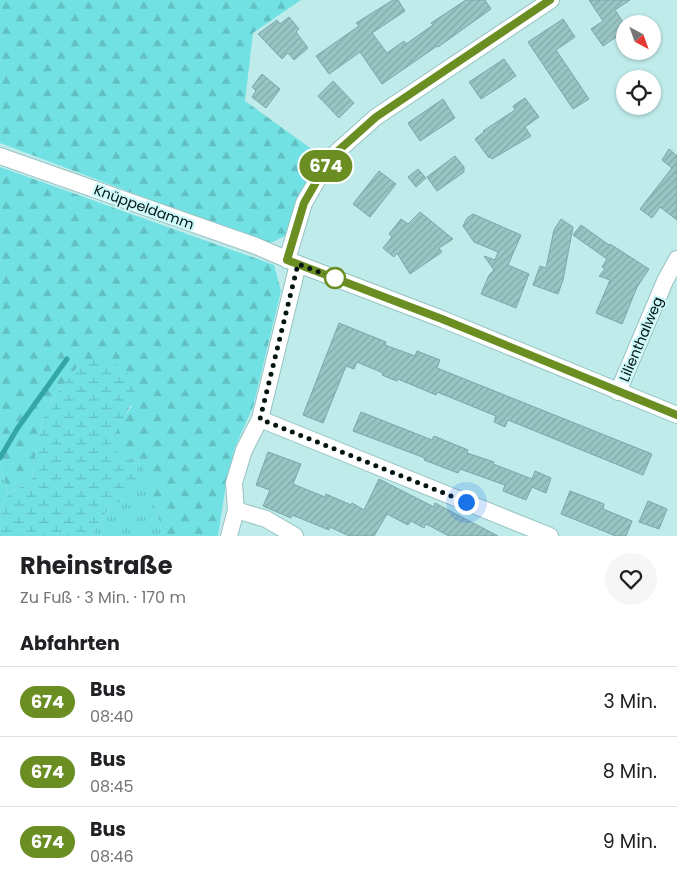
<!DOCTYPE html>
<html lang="de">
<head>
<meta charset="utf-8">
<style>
	:root { --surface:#fff; --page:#f6f6f6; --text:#202124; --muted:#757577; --line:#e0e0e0 }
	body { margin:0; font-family:Poppins,sans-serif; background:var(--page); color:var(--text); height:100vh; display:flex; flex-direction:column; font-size:19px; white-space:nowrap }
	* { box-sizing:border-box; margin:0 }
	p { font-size:16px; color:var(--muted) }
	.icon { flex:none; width:28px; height:28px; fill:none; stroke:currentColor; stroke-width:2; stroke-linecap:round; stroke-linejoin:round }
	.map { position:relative; height:536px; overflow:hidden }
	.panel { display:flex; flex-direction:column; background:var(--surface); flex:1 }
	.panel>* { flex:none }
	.badge { padding:0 10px; border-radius:16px; font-size:18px; line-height:32px }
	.needle { width:32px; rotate:139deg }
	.tools { position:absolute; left:616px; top:15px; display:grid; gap:10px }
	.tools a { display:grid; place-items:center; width:45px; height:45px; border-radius:50%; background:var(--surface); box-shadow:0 1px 4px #0004; font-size:25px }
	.you { position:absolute; width:25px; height:25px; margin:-12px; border:4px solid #fff; border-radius:50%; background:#1a73e8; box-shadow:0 0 0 8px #1a73e833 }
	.map>.badge { position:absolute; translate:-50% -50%; box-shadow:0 0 0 2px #fff }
	h2 { padding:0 20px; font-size:19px; line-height:45px }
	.round { display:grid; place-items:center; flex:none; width:52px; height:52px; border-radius:26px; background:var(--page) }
	.overview { display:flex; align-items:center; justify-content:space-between; height:85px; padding:0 20px }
	h1 { font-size:24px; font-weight:700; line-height:38px }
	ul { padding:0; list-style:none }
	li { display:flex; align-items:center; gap:15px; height:70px; padding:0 20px; border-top:1px solid var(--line) }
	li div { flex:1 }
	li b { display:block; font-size:19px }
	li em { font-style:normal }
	li .badge { min-width:55px; font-weight:700; text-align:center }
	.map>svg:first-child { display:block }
</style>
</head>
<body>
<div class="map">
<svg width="677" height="536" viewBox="0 0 677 536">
	<defs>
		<pattern id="grass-tufts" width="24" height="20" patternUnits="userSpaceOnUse" patternTransform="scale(1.25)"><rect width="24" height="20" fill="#72e1e3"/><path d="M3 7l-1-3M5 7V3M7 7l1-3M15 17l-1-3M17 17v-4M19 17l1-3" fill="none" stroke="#61c0c2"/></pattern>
		<pattern id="forest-firs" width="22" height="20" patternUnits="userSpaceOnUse" patternTransform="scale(1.25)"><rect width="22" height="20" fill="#72e1e3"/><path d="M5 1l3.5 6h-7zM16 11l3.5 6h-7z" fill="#61c0c2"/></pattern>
		<pattern id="wetland-marsh" width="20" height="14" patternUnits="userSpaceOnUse" patternTransform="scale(1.25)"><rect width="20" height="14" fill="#72e1e3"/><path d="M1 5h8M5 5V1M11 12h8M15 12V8" fill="none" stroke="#61c0c2"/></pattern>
		<pattern id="building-hatch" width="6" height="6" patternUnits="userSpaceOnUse" patternTransform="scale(1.25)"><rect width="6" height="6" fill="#9ac5c5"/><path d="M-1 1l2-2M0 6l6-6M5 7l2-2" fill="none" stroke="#83a8a8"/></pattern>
	</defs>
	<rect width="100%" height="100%" fill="#bfebeb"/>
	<g fill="url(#grass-tufts)">
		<path d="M134 459C137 461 141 464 143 467 148 477 163 526 161 536H91L108 509 125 499 138 474Z"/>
		<path d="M0 460 8 494 0 510Z"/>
	</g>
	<g fill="url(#forest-firs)">
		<path d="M0 0H301L253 33 245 101 324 158 298 203 285 236 268 244 0 143Z"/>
		<path d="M0 167 274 265 281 291 253 407 235 447 226 484 218 536H161C163 527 147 472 141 465 135 457 114 456 112 448 110 434 125 417 132 406L78 366 50 403 42 421 31 481 8 494 0 460Z"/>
	</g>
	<path fill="url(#wetland-marsh)" d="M89 360C102 359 112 361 122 369 150 390 123 414 115 435 113 438 113 443 112 446L116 453 134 459 138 474 135 487 125 499 108 509 91 536H0V510L8 494 31 481 42 421 50 403 78 366Z"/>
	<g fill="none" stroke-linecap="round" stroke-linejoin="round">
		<path stroke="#33a6a8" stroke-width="5" d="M0 458 17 429 67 359"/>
	</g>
	<g fill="url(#building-hatch)" stroke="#7ca6a7">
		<path d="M393 0H398L405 11 372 33 387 53 404 41 406 44 433 25 431 23 466 0H485L491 9 438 47 437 46 382 84 360 52 329 74 316 56 359 26 356 23Z"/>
		<path d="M589 0H630L615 10 625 25V31L603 46 591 29 603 21Z"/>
		<path d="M289 17 299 29 296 32 308 48 294 60 288 53 282 59 258 34 277 20 280 24Z"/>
		<path d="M563 19 575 37 556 50 589 99 573 109 528 42Z"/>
		<path d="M504 59 516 76 512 78V79L481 99 469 82Z"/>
		<path d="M262 74 280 89 266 108 252 97 256 91 252 87Z"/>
		<path d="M333 81 354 103 339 118 318 96Z"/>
		<path d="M525 98 539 117 525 127 531 136 492 159 490 156 489 158 475 139 484 132 483 131 515 110 513 106Z"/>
		<path d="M443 99 455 118 420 141 408 123Z"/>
		<path d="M669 149 677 156V220L660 207 652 218 640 209 672 168 662 160Z"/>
		<path d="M455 156 464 167V172L437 191 427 177Z"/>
		<path d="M418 169 426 178 416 187 408 177Z"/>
		<path d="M379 171 396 184 370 217 353 204Z"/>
		<path d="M420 212 453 239 439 248 442 252 410 274 397 253 394 257 383 248 392 237 389 234 401 219 408 224Z"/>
		<path d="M473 214 521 235 508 265 529 274 516 308 481 294 489 275 494 270 484 256 495 260 498 252 474 242 463 226 467 218Z"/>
		<path d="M561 219 573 227 563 280 558 294 533 285 540 266 546 268 554 230Z"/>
		<path d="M581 225 609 245 610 244 649 269 637 287 622 324 596 313 610 280 599 276 605 269 602 267 607 259 573 235Z"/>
		<path d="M339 323 386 342 385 345 415 356 417 351 440 360 437 368 652 454 643 475 508 420 505 427 494 422 496 416 437 392 436 395 398 379 397 381 389 378 382 375 383 373 357 362 354 369 346 366 323 423 303 415Z"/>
		<path d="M361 412 432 440 434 436 468 450 467 453 494 462 493 464 532 479 535 471 551 478 546 493 532 487 526 500 503 491 505 485 460 469 458 473 424 460 425 458 353 431Z"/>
		<path d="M268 452 301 464 293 484 325 497 326 494 351 505 352 503 364 510 379 479 434 507 435 503 498 536H449L426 524 424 528 411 521 408 525 387 514 374 536H349L330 527 329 530 292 515 291 518 263 506 270 490 256 485Z"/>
		<path d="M570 491 604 504 603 509 632 521 626 536H616L561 514Z"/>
		<path d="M648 501 667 509 659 529 639 522Z"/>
	</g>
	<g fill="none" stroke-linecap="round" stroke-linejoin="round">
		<defs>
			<g id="street">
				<path d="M0 156 256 246 298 264 442 319 677 415"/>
				<path d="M287 260 304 203 330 158 376 117 551 0"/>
				<path d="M618 392 665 281 677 259"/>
				<path d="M260 419 550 536"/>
				<path d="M236 510 266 519 295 536"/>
				<path d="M229 536 236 510 234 483 244 450 260 419 298 264"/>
			</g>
		</defs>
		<use href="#street" stroke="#97c2c3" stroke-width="18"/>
		<use href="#street" stroke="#fff" stroke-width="16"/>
	</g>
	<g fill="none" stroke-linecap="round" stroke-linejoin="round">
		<defs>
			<path id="line" d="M550 0 376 117 330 158 304 203 287 260 442 319 677 415"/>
		</defs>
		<use href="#line" stroke="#fff" stroke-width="11"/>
		<use href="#line" stroke="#6b8e23" stroke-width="8"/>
		<path stroke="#051515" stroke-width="5" stroke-dasharray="0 9" d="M335 278 298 264 260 419 466 502"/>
	</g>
	<circle fill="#fff" stroke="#6b8e23" stroke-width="2.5" cx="335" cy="278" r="10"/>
	<g text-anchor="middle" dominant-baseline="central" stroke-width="4.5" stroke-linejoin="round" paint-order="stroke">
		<g font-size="14" fill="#051515" stroke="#ccf8f9">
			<text transform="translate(144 207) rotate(20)">Knüppeldamm</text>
			<text transform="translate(641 339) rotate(-67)">Lilienthalweg</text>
		</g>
	</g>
</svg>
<div class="tools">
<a><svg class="needle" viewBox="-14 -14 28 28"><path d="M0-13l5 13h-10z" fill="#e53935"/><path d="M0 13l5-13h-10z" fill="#757577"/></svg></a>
<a><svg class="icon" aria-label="locate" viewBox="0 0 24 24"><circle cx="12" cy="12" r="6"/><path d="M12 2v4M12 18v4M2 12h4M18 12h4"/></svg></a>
</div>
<div class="you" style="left:466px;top:502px"></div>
<b class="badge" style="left:326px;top:166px;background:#6b8e23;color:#fff">674</b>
</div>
<section class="panel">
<div class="overview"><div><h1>Rheinstraße</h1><p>Zu Fuß · 3 Min. · 170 m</p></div><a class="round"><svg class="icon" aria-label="heart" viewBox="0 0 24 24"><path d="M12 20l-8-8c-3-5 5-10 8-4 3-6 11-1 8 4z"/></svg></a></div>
<h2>Abfahrten</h2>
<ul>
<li><span class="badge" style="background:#6b8e23;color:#fff">674</span><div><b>Bus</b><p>08:40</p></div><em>3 Min.</em></li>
<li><span class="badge" style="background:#6b8e23;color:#fff">674</span><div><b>Bus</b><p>08:45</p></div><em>8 Min.</em></li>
<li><span class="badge" style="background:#6b8e23;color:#fff">674</span><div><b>Bus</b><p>08:46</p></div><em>9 Min.</em></li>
</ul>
</section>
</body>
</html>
